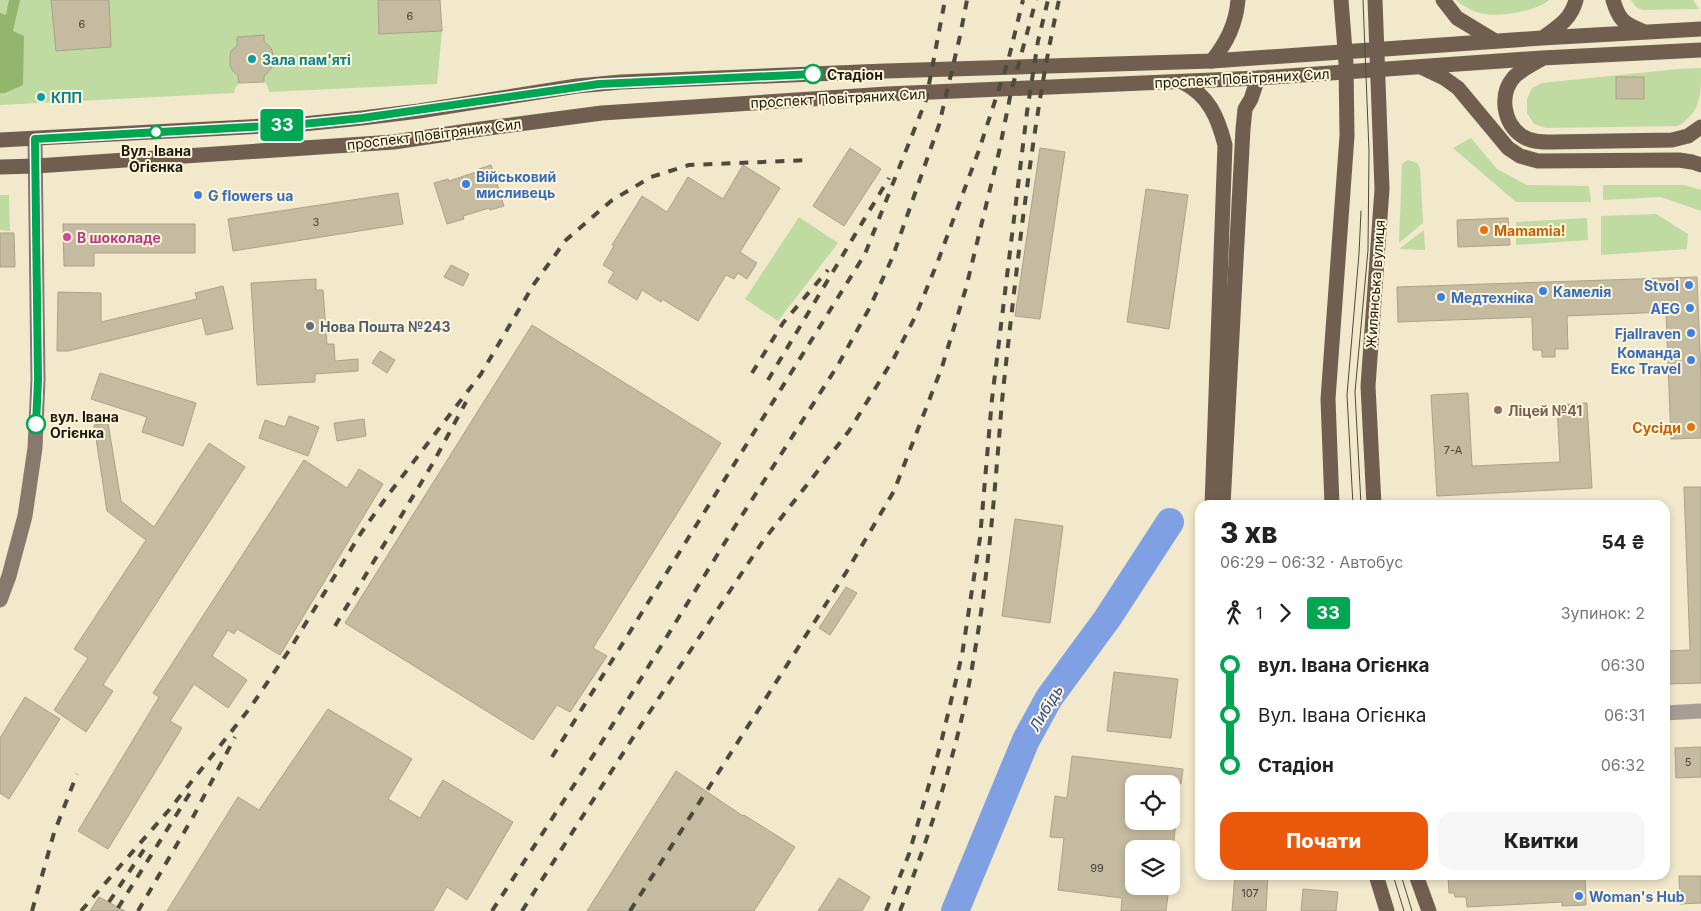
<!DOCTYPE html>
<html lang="uk">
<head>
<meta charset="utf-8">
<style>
	:root { --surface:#fff; --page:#f6f6f6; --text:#222; --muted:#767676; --accent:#ea580c }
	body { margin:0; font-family:Inter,sans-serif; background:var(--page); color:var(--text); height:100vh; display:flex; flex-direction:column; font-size:19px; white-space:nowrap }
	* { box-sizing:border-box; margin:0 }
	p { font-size:16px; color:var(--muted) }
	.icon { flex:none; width:28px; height:28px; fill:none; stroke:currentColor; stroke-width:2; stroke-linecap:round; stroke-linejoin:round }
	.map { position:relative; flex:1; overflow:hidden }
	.details { position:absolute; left:1195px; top:500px; width:475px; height:380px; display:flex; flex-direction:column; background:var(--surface); border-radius:15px; box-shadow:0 2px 8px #0003 }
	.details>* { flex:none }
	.badge { padding:0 10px; border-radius:4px; font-size:18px; line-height:32px }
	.buttons { position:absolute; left:1125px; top:775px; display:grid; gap:10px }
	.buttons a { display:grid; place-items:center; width:55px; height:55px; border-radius:10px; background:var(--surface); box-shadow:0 2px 8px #0003; font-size:25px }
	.map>.badge { position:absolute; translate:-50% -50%; box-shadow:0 0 0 2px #fff }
	.legs { display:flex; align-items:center; gap:8px; height:55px; padding:0 25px; font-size:16px }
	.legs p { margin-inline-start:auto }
	.headline { display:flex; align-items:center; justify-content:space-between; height:85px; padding:0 25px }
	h1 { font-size:28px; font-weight:800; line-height:38px }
	.button { display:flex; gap:10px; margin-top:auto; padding:10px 25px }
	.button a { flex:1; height:58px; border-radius:15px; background:var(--accent); color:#fff; font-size:20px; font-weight:800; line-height:58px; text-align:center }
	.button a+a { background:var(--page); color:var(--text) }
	ul { padding:0 25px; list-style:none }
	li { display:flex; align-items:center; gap:18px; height:50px; font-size:19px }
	li i { display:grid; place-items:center; width:8px; height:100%; margin:0 6px; background:currentColor }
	li i::after { content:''; width:12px; height:12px; margin:-6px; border:4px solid; border-radius:50%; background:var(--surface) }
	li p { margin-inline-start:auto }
	li:first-child i { background:linear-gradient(#0000 50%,currentColor 0) }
	li:last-child i { background:linear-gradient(currentColor 50%,#0000 0) }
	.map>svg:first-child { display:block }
</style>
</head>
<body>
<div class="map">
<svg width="1701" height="911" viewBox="0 0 1701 911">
	<rect width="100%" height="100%" fill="#f2e8cc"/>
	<g fill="#bfdba2">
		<path d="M0 0H440L442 31 437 84 269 92 267 85 261 78 243 79 235 88 234 93 0 105Z"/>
		<path d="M1456 0H1549C1538 11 1499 17 1484 14 1474 12 1464 7 1456 0Z"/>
		<path d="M1631 0H1693L1699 9 1642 10 1636 7Z"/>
		<path d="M1701 68C1701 97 1701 111 1678 126L1546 128 1534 124 1527 113V99L1532 88 1542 83 1678 69Z"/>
		<path d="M1471 138 1497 169 1527 185 1589 186 1591 202H1516L1453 148Z"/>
		<path d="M1408 160 1417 163 1420 168 1423 223 1399 243 1402 164Z"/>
		<path d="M1603 185H1684L1701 190V211L1661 197 1603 200Z"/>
		<path d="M0 195H9L10 231 0 230Z"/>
		<path d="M1656 214 1688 234 1687 249 1601 255V216Z"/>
		<path d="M799 217 838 243 778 321 745 299Z"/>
		<path d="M1587 218 1588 240 1516 245V222Z"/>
		<path d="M1424 230 1425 250 1399 249Z"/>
	</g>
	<path fill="#93b56d" d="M9 0H20L13 31 24 36 23 85 5 93H0V13L6 15Z"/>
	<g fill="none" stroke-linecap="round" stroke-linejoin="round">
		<path stroke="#7fa1e3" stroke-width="28" d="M955 911 1026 740 1049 698 1107 619 1170 522"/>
	</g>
	<g fill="#c4bba0" stroke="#aba288">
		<path d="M51 0H109L111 47 56 51Z"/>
		<path d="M378 0H440L442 31 379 34Z"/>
		<path d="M264 35V41L271 48 273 54V66L264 77V82L239 83 238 76 232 70 230 65V56L231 51 237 46V37Z"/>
		<rect x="1616" y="77" width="28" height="22"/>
		<path d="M850 148 881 169 844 226 813 206Z"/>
		<path d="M1040 148 1065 152 1040 319 1015 316Z"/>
		<path d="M491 165 504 206 490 210 489 208 463 216 464 219 447 224 434 183 448 179 449 181 476 172V170Z"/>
		<path d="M743 165 780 188 740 252 757 263 747 279 738 273 734 279 726 275 698 321 662 299 661 302 642 290 637 300 608 282 614 272 603 265 614 246 612 245 642 196 667 212 688 177 723 199Z"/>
		<path d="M1146 189 1188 195 1169 329 1127 322Z"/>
		<path d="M398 193 403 224 233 251 228 219Z"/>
		<path d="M1508 218 1510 245 1458 247 1457 220Z"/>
		<path d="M63 224H195V253H94V266H64Z"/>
		<path d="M0 233H14L15 267H0Z"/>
		<path d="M451 265 469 274 463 286 444 277Z"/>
		<path d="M1697 277 1701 377V438L1671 439 1666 312 1567 316 1568 349H1555V357H1542V350H1533L1532 317 1398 322 1397 287Z"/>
		<path d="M316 279V290H323L327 344H334L335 361 358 359V371L315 374V382L257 385 251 283Z"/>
		<path d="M223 286 233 329 206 335 202 318 68 351H57L58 292 101 293V322L197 299 195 293Z"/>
		<path d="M532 325 721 443 593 648 607 656 570 712 557 705 533 740 345 623Z"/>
		<path d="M380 351 395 360 387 373 372 363Z"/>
		<path d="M100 373 196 403 183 446 142 432 147 417 91 399Z"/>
		<path d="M1468 393 1472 466 1560 462 1557 405 1587 403 1592 488 1437 496 1431 395Z"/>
		<path d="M289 416 319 427 308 456 259 438 265 420 285 427Z"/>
		<path d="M364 419 366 436 337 441 334 423Z"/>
		<path d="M108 423 121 501 154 527 209 443 245 467 103 685 113 691 86 732 54 710 88 658 74 649 146 540 107 511 94 425Z"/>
		<path d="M304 460 347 488 359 469 383 484 280 655 237 629 234 634 228 630 212 656 247 680 228 708 194 684 170 721 182 728 108 849 78 831 159 697 153 693Z"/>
		<path d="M1684 487H1701V683L1669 684 1668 651 1690 650Z"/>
		<path d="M1015 519 1063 526 1050 623 1002 616Z"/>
		<path d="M846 587 857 593 830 635 819 628Z"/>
		<path d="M1114 672 1178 679 1171 738 1107 731Z"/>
		<path d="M25 697 60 719 9 799 0 793V738Z"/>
		<path d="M328 709 412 759 388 799 420 818 443 780 513 822 467 900 447 887 433 911H167L238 797 259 810Z"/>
		<path d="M1701 747V777L1676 778 1675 748Z"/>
		<path d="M1072 756 1183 769 1181 784H1134V821H1176L1173 849H1134V886H1169L1166 911H1121L1122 898 1058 890 1064 838 1050 837 1055 796 1067 798Z"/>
		<path d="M676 771 743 816 744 815 795 847 754 911H587Z"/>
		<path d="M1235 875H1268L1266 911H1232Z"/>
		<path d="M1448 875H1585L1586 905 1562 906V902L1467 907 1466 897H1455L1454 893H1449Z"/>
		<path d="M1679 876H1701V903L1680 904Z"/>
		<path d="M839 878 870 897 862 911H818Z"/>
		<path d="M1303 889 1338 892 1336 911H1301Z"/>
		<path d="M99 897 125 911H90Z"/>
	</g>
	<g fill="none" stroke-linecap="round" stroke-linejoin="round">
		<path stroke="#a79d94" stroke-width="15" d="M1665 713 1701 711"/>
		<path stroke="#87796b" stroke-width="15" d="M0 600 9 576 25 516 35 448 38 380 35 139"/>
		<g stroke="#705f4f" stroke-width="15">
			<path d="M1443 0 1457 18 1495 41"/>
			<path d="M1613 0C1619 20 1623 23 1642 31"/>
			<path d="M1544 37C1559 26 1571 19 1576 0"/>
			<path d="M1540 60C1531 65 1521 70 1514 77 1499 94 1503 123 1522 136 1531 142 1541 142 1552 142L1672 140 1688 136 1701 127"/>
			<path d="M1212 61C1227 42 1236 24 1238 0"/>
			<path d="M1423 68 1444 78 1458 88 1508 148 1520 156 1538 161 1679 160 1692 162 1701 165"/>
			<path d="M1182 82C1209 95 1218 118 1225 145L1212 505"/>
			<path d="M0 140 303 124 362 118 419 111 577 86 621 82 885 71 1212 61 1542 38 1701 29"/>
			<path d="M0 167 36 166 394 142 481 129 602 113 887 94 1258 78 1542 58 1701 50"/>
			<path d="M1223 505 1243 129 1245 109 1251 99 1258 78"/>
			<path d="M1332 505 1328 399 1347 136 1346 63 1341 0"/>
			<path d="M1374 505 1368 386 1382 189 1375 0"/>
			<path d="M1376 875 1387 911"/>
			<path d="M1416 875 1429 911"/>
		</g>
		<g stroke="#4e4a3b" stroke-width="1">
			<path d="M1353 505 1347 395 1359 254 1361 211"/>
			<path d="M1361 505 1355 392 1368 250 1369 151 1363 0"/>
			<path d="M1393 875 1404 911"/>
			<path d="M1401 875 1412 911"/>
		</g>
		<g stroke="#4e4a3b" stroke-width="4" stroke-dasharray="9 9" stroke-linecap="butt">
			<path d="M752 373 783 323 828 270"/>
			<path d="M768 380 889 178"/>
			<path d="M335 626 433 463 466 402"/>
			<path d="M552 757 865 254 926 100 945 0"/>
			<path d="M109 902 149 842"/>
			<path d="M118 908 190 793"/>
			<path d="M32 911 54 833 77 774"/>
			<path d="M81 911 169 810 250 708 290 649 361 533 388 495 481 374 534 284 566 240 611 201 651 177 689 165 811 160"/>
			<path d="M138 911 193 817 235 737"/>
			<path d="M492 911 600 745 732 531 838 365 870 307 893 256 939 125 960 36 967 0"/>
			<path d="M522 911 643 722 763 541 849 431 894 358 916 315 938 261 979 150 1008 61 1023 0"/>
			<path d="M630 911 847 571 894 491 942 367 966 288 999 152 1011 92 1036 0"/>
			<path d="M886 911 909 854 941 743 962 655 980 538 992 399 1027 112 1038 41 1048 0"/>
			<path d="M900 911C932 829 960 743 974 656 989 572 995 487 1002 401 1008 343 1015 284 1022 225 1032 150 1042 75 1059 0"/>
		</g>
	</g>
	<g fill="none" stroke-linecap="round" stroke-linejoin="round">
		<defs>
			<path id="line-1" d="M36 424 38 380 35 139 303 124 362 118 599 84 813 74"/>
		</defs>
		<use href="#line-1" stroke="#fff" stroke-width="11"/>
		<use href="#line-1" stroke="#00a651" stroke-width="8"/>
	</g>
	<g fill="#0f9aa8" stroke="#fff6d9" stroke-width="2">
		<circle cx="252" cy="59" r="5"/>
		<circle cx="41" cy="97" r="5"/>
	</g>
	<g fill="#fff" stroke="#00a651" stroke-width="2.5">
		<circle cx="813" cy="74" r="9"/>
		<circle cx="156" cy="132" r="6"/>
		<circle cx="36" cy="424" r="9"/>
	</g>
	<g fill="#3f7fe0" stroke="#fff6d9" stroke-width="2">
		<circle cx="466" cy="184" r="5"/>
		<circle cx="198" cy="195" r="5"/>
		<circle cx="1689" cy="285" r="5"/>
		<circle cx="1543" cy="291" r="5"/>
		<circle cx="1441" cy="297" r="5"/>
		<circle cx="1690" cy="308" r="5"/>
		<circle cx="1691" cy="333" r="5"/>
		<circle cx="1691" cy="360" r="5"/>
		<circle cx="1579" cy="896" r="5"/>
	</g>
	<g fill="#e8710a" stroke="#fff6d9" stroke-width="2">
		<circle cx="1484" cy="230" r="5"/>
		<circle cx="1691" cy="427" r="5"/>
	</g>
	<circle fill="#d1479c" stroke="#fff6d9" stroke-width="2" cx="67" cy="237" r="5"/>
	<circle fill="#5c6f8a" stroke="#fff6d9" stroke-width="2" cx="310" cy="326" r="5"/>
	<circle fill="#8d6e63" stroke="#fff6d9" stroke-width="2" cx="1498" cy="410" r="5"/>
	<g text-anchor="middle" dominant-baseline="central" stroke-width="4" stroke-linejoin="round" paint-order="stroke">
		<g font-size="11" fill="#474233">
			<text x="410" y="16">6</text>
			<text x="82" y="24">6</text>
			<text x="316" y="222">3</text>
			<text x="1453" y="450">7-А</text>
			<text x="1688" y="762">5</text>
			<text x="1097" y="868">99</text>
			<text x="1250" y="893">107</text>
		</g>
		<g font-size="14" font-weight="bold" fill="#0d838f" stroke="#fff6d9" text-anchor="start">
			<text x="262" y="59">Зала пам'яті</text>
			<text x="51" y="97">КПП</text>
		</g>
		<g font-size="14" font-weight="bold" fill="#1d1a0f" stroke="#fff6d9" text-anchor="start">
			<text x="827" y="74">Стадіон</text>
			<text x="156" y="150" text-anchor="middle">Вул. Івана<tspan x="156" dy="16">Огієнка</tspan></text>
			<text x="50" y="416">вул. Івана<tspan x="50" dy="16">Огієнка</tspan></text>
		</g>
		<g font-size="14" fill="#1d1a0f" stroke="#fff6d9">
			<text transform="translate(1242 78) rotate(-3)">проспект Повітряних Сил</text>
			<text transform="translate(838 98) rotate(-3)">проспект Повітряних Сил</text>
			<text transform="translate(434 134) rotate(-7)">проспект Повітряних Сил</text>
			<text transform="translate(1375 284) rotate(-86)">Жилянська вулиця</text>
		</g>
		<g font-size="14" font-weight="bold" fill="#366cbe" stroke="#fff6d9" text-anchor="start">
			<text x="476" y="176">Військовий<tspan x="476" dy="16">мисливець</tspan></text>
			<text x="208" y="195">G flowers ua</text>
			<text x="1679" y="285" text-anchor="end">Stvol</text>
			<text x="1553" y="291">Камелія</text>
			<text x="1451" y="297">Медтехніка</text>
			<text x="1680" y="308" text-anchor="end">AEG</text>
			<text x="1681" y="333" text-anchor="end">Fjallraven</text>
			<text x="1681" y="352" text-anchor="end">Команда<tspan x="1681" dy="16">Екс Travel</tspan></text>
			<text x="1589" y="896">Woman's Hub</text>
		</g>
		<g font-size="14" font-weight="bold" fill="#c56008" stroke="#fff6d9" text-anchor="start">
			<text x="1494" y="230">Mamamia!</text>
			<text x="1681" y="427" text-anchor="end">Сусіди</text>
		</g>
		<g font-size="14" font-weight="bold" fill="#b23c85" stroke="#fff6d9" text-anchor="start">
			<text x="77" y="237">В шоколаде</text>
		</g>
		<g font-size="14" font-weight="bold" fill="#4e5e75" stroke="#fff6d9" text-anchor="start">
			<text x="320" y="326">Нова Пошта №243</text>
		</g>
		<g font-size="14" font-weight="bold" fill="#785e54" stroke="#fff6d9" text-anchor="start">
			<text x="1508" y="410">Ліцей №41</text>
		</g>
		<g font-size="15" font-style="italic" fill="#244895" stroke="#fff6d9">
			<text transform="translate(1046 708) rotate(-59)">Либідь</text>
		</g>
	</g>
</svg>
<div class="buttons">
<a><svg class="icon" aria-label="locate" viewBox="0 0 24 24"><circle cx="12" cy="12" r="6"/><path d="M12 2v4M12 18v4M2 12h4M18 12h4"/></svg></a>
<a><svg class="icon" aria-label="layers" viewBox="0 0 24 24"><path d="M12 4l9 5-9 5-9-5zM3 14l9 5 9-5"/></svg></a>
</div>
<b class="badge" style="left:282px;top:125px;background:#00a651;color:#fff">33</b>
<section class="details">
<div class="headline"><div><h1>3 хв</h1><p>06:29 – 06:32 · Автобус</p></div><b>54 ₴</b></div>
<div class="legs"><svg class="icon" aria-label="walk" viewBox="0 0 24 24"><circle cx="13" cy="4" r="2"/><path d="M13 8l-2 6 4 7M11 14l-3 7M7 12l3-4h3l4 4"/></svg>1<svg class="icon" aria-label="forward" viewBox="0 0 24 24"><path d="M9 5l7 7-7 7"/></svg><b class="badge" style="background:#00a651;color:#fff">33</b><p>Зупинок: 2</p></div>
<ul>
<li><i style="color:#00a651"></i><b>вул. Івана Огієнка</b><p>06:30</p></li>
<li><i style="color:#00a651"></i><span>Вул. Івана Огієнка</span><p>06:31</p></li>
<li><i style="color:#00a651"></i><b>Стадіон</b><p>06:32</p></li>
</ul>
<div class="button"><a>Почати</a><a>Квитки</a></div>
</section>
</div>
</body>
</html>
